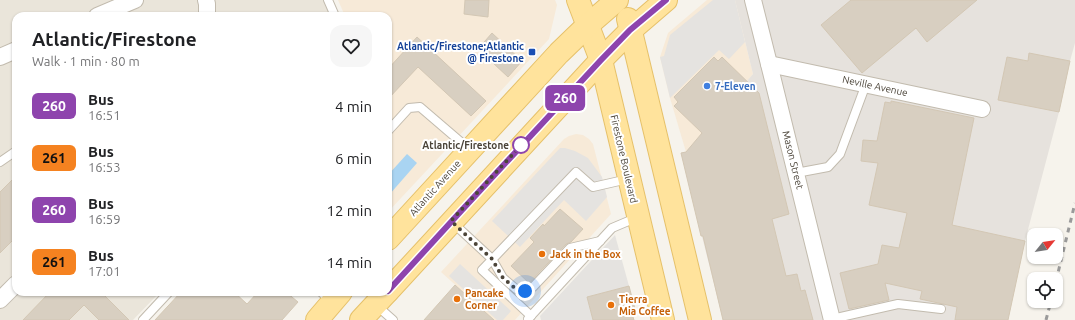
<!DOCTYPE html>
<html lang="en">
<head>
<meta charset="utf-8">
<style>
	:root { --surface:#fff; --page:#f6f6f6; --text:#202124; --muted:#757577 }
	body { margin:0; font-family:Ubuntu,sans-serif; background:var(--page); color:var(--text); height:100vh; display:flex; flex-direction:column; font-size:15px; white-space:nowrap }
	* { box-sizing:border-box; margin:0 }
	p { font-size:13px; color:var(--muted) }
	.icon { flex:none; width:22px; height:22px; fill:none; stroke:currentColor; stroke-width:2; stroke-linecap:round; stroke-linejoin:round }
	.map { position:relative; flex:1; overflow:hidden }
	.drawer { position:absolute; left:12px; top:12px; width:380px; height:284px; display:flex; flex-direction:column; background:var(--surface); border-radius:12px; box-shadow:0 1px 3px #0004 }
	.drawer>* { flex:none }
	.badge { padding:0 8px; border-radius:6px; font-size:14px; line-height:26px }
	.needle { width:26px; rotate:60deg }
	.fabs { position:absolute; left:1027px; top:228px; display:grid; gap:8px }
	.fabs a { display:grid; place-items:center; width:36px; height:36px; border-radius:8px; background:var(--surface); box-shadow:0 1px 3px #0004; font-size:20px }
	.you { position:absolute; width:20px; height:20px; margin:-10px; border:3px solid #fff; border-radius:50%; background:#1a73e8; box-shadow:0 0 0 6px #1a73e833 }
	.map>.badge { position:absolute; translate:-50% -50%; box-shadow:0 0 0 2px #fff }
	.round { display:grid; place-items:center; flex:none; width:42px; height:42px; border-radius:12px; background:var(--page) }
	.summary { display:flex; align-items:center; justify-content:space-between; height:68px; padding:0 20px }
	h1 { font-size:19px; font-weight:700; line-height:30px }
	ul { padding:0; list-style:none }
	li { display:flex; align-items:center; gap:12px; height:52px; padding:0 20px }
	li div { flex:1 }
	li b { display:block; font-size:15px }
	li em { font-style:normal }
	li .badge { min-width:44px; font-weight:700; text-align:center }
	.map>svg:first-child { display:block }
</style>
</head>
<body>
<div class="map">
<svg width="1075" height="320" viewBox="0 0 1075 320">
	<rect width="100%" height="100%" fill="#f6f3ec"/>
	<path fill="#eae5da" d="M0 0H323L330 16H16V292H160L133 320H0Z"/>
	<g fill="#f7ead8">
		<path d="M338 0H555L557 5 549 39 388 212V16H345Z"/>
		<path d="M707 0H735L753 74 686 152 670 98 660 57 668 33Z"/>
		<path d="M576 134 583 135 589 139 593 144 611 214 515 320H494L441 272 564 139 569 136Z"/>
	</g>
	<path fill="#e6e2dd" d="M735 0H1075V43L1070 61 1059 112 1025 241 1008 320H723L681 153 686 152 753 74Z"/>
	<g fill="#e5e3e0">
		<path d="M713 0H735L745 42 729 59 719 50 670 98 660 57 664 56 670 35Z"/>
		<path d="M560 148H565L575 151 588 158 602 177 607 197 586 221 564 200 520 247 492 221Z"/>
		<path d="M615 235 629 286 587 297 593 320H541L540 316Z"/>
		<path d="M460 264 511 311 503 320H497L449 276Z"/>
	</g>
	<path fill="#a9d4f2" d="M407 154 417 163 389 195 388 175Z"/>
	<g fill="#d8cfc1" stroke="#d3c7b4">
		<path d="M465 0H489L488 17 464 14Z"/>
		<path d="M851 0H977L927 42 916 28 862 73 821 25Z"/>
		<path d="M492 33 522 61 508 77 478 49Z"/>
		<path d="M417 37 486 101 471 116 418 67 388 99V69Z"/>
		<path d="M1029 53 1070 61 1059 112 998 100 1007 57 1028 61Z"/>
		<path d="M714 57 718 61 722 57 759 93 789 214 772 219 786 276 797 274 801 291 805 290 813 320H723L703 236H701L681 153 686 152 702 133 674 106 678 102 674 97Z"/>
		<path d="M891 101 974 118 952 225 1025 241 1008 320H955L957 307 920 299 922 291 885 283 889 300 849 309 840 273 878 264 882 245 899 248 907 213 869 205 878 163 861 161 863 140 877 141 885 102 891 103Z"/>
		<path d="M16 176V237L0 253V192Z"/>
		<path d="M560 209 583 229 571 242 566 244 529 283 511 266 534 242 530 238 543 224 544 226Z"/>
		<path d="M455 285 494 320H424Z"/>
		<path d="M629 286 636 313 632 314 634 320H593L587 297Z"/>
		<path d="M50 292H101L129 320H99L84 305 69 320H23Z"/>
		<path d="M181 292H234L247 304 258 292H286L298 302 282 320H155Z"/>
	</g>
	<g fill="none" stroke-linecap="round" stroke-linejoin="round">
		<defs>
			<g id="lane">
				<path d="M328 0 335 16"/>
				<path d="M388 131 409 108 420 107 469 149"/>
				<path d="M0 162 16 151"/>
				<path d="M796 173 828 167 840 154 866 84"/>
				<path d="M452 222 492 259 503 278 516 289 520 291H525L529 290 533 287 570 248 600 241"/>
				<path d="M321 292 332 302"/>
				<path d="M376 305 393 320"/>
				<path d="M531 316 482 270 576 172 593 187 628 179"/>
				<path d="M528 319 612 228 638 217"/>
				<path d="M832 319 898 304 941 309"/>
				<path d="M143 320 169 292"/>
			</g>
			<g id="street">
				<path d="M206 0 207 4V16"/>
				<path d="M753 0 769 64 832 320"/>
				<path d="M97 16 135 0"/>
				<path d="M0 57 16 50"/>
				<path d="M769 64 982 109"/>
				<path d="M0 300 16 284"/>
			</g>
			<g id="primary">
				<path d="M578 0 601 60 663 320"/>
				<path d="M628 19 700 320"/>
				<path d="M388 239 559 53 588 25 617 0"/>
				<path d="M388 291 601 60 630 31 666 0"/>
				<path d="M317 320 341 292"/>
				<path d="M361 320 387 292"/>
			</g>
		</defs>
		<use href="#lane" stroke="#c2bbae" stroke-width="10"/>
		<use href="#street" stroke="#c2bbae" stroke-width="18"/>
		<use href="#primary" stroke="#e6c16a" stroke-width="24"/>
		<use href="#lane" stroke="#fff" stroke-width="8"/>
		<use href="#street" stroke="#fff" stroke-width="16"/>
		<use href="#primary" stroke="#ffe39c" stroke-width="22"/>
		<g stroke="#9a9a9a" stroke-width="3" stroke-dasharray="5 5" stroke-linecap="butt">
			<path d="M1056 281 1075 203"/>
			<path d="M1046 320 1051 301"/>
		</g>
	</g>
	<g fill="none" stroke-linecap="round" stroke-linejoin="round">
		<defs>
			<path id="line" d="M388 291 462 210 601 60 630 30 666 0"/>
		</defs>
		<use href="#line" stroke="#fff" stroke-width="9"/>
		<use href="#line" stroke="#8e44ad" stroke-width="6"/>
		<path stroke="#4b4439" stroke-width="4" stroke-dasharray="0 7.2" d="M521 145 526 140 451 221 492 259 503 278 516 289 520 291H525"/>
	</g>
	<rect fill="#1a4fb4" stroke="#fff" stroke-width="1.5" x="528" y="48" width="8" height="8" rx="2"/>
	<circle fill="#3f7fe0" stroke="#fff" stroke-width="1.5" cx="707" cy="86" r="4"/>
	<circle fill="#fff" stroke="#8e44ad" stroke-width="2" cx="521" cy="145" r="8"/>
	<g fill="#e8710a" stroke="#fff" stroke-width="1.5">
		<circle cx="542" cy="254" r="4"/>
		<circle cx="457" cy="299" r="4"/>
		<circle cx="611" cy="305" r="4"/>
	</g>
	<g text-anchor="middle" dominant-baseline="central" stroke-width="4" stroke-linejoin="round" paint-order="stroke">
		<g font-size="10" font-weight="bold" fill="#164399" stroke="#fff" text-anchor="end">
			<text x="524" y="46">Atlantic/Firestone;Atlantic<tspan x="524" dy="12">@ Firestone</tspan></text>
		</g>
		<g font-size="10" font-weight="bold" fill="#366cbe" stroke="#fff" text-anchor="start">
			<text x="715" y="86">7-Eleven</text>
		</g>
		<g font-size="10" fill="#4b4439" stroke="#fff">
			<text transform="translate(875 86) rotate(12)">Neville Avenue</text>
			<text transform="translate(624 159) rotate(77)">Firestone Boulevard</text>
			<text transform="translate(793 160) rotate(76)">Mason Street</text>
			<text transform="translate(435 188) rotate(-48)">Atlantic Avenue</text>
		</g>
		<g font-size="10" font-weight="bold" fill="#4b4439" stroke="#fff" text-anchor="end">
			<text x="509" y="145">Atlantic/Firestone</text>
		</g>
		<g font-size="10" font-weight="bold" fill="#c56008" stroke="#fff" text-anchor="start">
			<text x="550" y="254">Jack in the Box</text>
			<text x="465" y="293">Pancake<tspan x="465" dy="12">Corner</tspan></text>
			<text x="619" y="299">Tierra<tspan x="619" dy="12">Mia Coffee</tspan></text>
		</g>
	</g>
</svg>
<div class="fabs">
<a><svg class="needle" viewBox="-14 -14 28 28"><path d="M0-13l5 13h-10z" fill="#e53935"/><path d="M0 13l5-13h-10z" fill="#757577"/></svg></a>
<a><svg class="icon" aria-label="locate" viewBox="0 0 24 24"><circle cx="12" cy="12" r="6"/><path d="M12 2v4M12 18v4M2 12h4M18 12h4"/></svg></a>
</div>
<div class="you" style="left:525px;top:291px"></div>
<b class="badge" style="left:565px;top:98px;background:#8e44ad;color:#fff">260</b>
<section class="drawer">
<div class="summary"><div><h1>Atlantic/Firestone</h1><p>Walk · 1 min · 80 m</p></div><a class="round"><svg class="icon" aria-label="heart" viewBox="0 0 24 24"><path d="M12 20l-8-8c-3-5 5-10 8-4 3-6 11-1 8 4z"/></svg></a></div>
<ul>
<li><span class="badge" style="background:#8e44ad;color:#fff">260</span><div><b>Bus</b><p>16:51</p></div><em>4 min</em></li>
<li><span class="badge" style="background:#f58220;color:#111">261</span><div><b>Bus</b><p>16:53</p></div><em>6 min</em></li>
<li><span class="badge" style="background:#8e44ad;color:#fff">260</span><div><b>Bus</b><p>16:59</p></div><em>12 min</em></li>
<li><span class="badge" style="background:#f58220;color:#111">261</span><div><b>Bus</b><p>17:01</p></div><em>14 min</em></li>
</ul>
</section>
</div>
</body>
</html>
